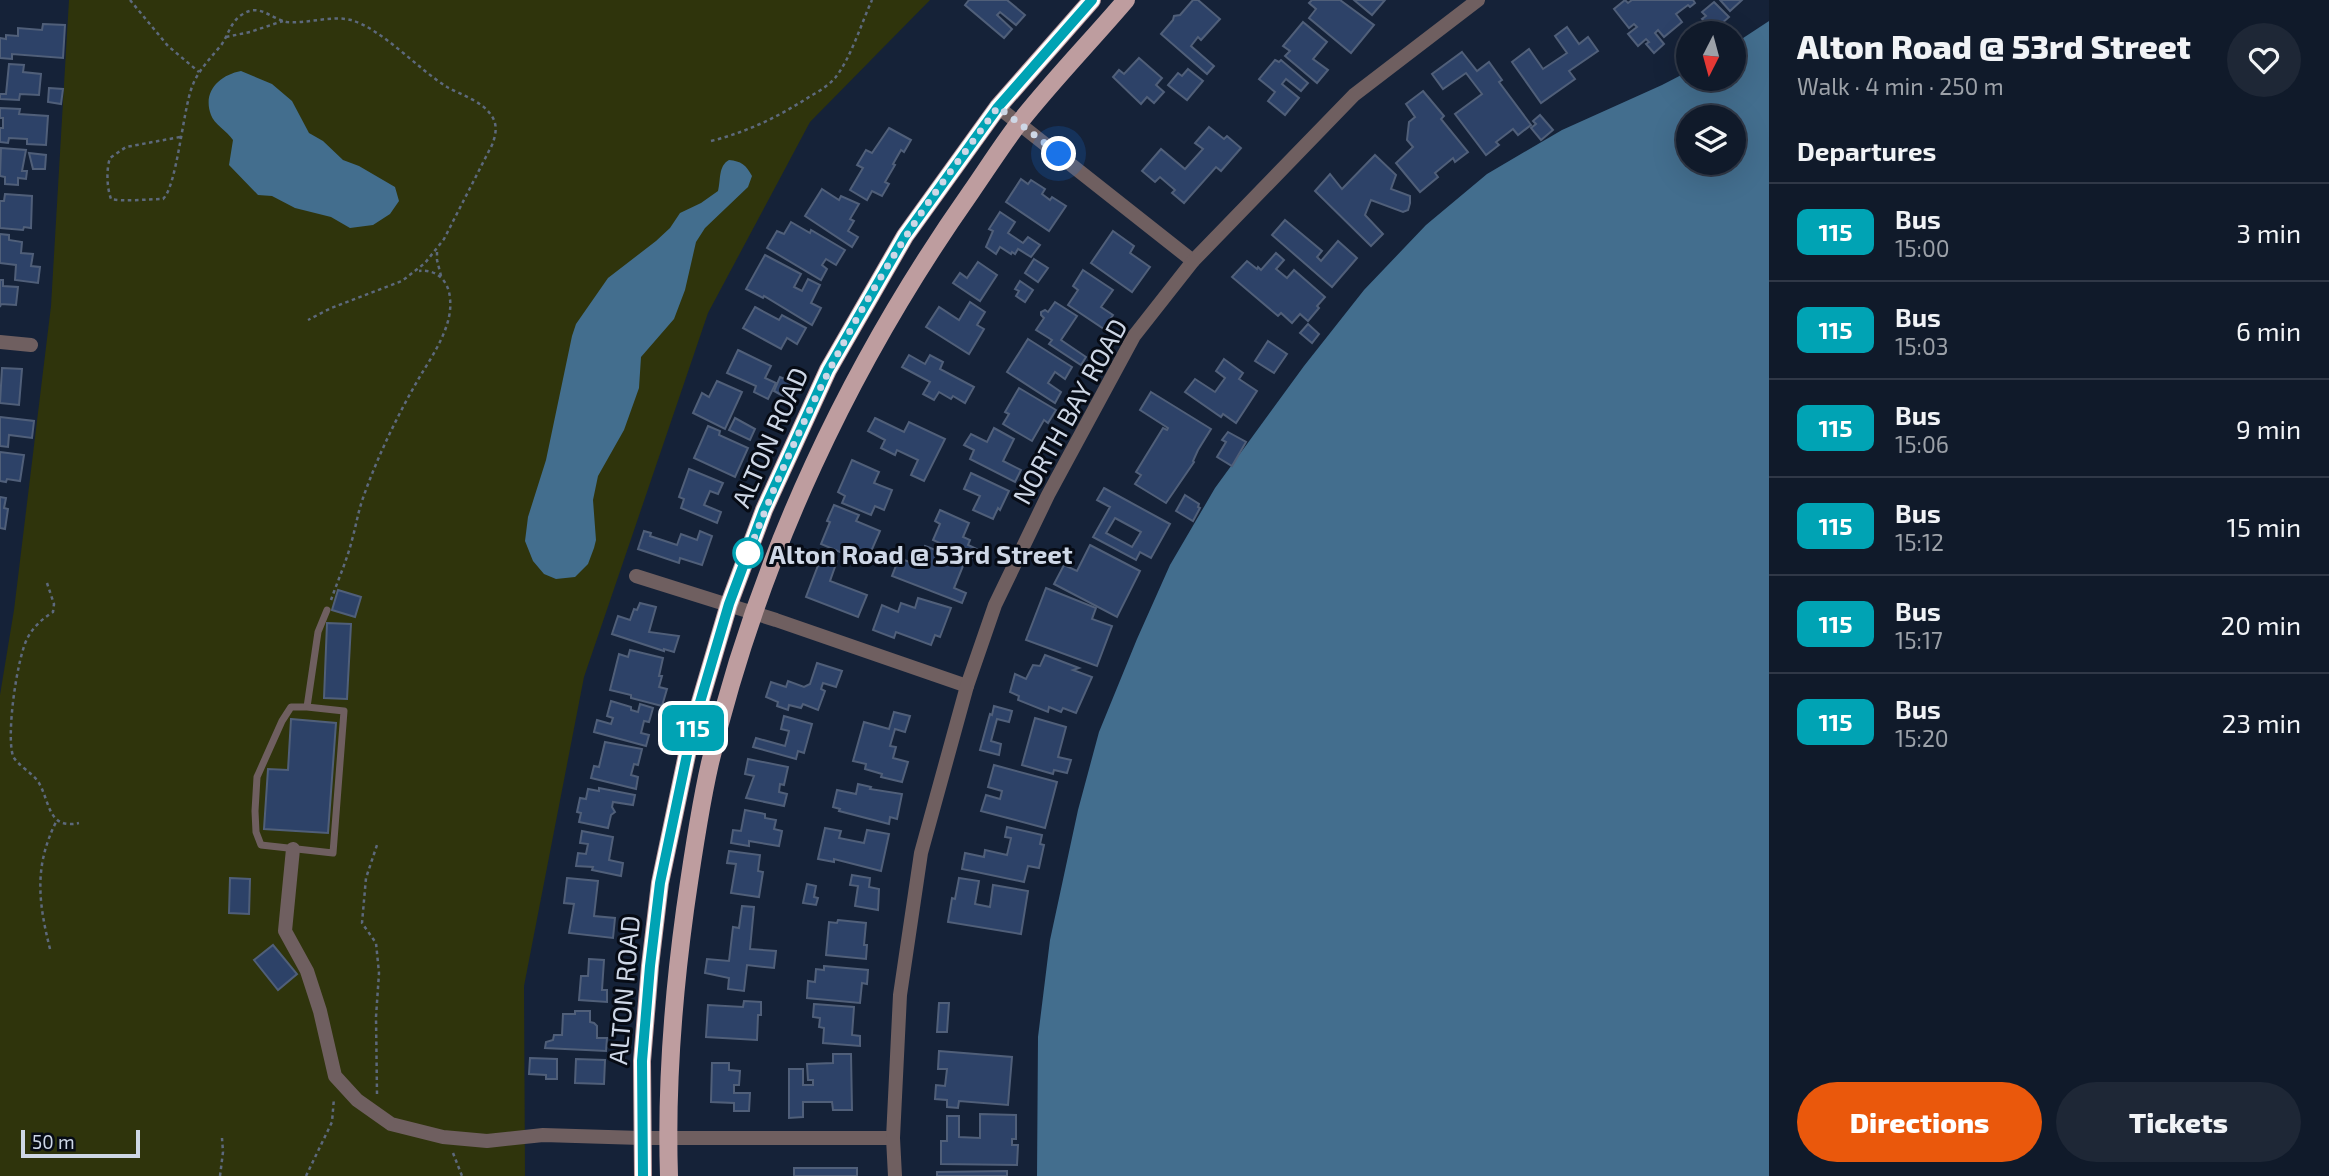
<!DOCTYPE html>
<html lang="en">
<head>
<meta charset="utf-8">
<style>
	:root { --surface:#101a2a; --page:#1e2736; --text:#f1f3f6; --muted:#9ca1a8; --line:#303847; --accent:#ea580c }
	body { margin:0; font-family:"Exo 2",sans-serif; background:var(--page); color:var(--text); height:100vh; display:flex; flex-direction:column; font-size:26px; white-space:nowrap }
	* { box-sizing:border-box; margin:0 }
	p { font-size:23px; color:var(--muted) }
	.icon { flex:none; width:38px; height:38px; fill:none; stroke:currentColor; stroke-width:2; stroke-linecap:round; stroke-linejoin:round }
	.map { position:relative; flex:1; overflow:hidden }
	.drawer { display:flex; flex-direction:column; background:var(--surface); width:560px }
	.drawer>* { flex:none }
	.badge { padding:0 14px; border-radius:10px; font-size:24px; line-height:46px }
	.needle { width:46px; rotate:186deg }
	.fabs { position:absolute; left:1676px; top:21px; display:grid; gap:14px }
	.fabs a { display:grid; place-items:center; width:70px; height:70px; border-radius:50%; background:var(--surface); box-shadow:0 7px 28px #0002,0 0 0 2px var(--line); font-size:35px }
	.scale { position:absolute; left:21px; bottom:18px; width:119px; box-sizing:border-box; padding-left:7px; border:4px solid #ced7e6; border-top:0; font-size:19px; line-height:24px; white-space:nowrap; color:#ced7e6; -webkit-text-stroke:5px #060b15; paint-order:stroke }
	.you { position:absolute; width:35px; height:35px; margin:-18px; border:5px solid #fff; border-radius:50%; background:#1a73e8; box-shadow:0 0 0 10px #1a73e833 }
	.map>.badge { position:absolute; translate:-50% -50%; box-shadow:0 0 0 4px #fff }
	h2 { padding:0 28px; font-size:26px; line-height:63px }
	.round { display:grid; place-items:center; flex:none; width:74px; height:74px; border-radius:37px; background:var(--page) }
	.overview { display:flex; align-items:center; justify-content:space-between; height:119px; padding:0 28px }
	h1 { font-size:33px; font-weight:800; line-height:52px }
	.cta { display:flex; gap:14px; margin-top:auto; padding:14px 28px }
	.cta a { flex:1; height:80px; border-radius:42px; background:var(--accent); color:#fff; font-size:28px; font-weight:800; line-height:80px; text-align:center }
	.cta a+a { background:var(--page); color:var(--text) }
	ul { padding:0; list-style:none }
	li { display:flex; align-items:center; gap:21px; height:98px; padding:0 28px; border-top:2px solid var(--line) }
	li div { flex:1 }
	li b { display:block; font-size:26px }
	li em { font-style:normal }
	li .badge { min-width:77px; font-weight:700; text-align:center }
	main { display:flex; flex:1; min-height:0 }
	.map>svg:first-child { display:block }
</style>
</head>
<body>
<main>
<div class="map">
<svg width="1769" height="1176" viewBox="0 0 1769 1176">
	<rect width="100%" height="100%" fill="#152238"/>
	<path fill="#2f340c" d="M69 0H930L810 122 708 313 584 677 524 986 525 1176H0V695L14 610 51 306Z"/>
	<g fill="#436e8e" fill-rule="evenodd">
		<path d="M1769 21V1176H1037L1038 1037 1050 940 1078 810 1099 732 1137 639 1170 565 1215 488 1304 366 1364 290 1426 225 1487 174 1562 130 1662 85 1689 71V79H1734V44ZM1689 117H1734V163H1689Z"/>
		<path d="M241 71 272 84 292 101 309 133 323 141 343 160 359 166 395 187 399 201 390 214 373 225 350 228 331 217 295 208 272 196 258 195 229 165 233 140C227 131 214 124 211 115 202 91 220 75 241 71Z"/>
		<path d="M729 160C741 161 746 165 752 176L748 187 705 228 696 242 685 290 674 319 641 357 639 388 624 430 598 476 593 500 596 540 594 548 588 564 575 577 556 579 544 574 533 561 525 541 528 517 546 460 572 336 576 324 608 278 656 241 670 228 680 213 701 203 718 191C721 180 718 166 729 160Z"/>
	</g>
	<g fill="#2d4268" stroke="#505f79" stroke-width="2" fill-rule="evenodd">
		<path d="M969 0H1007L1025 15 1016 25 1000 12 997 15 1012 29 1004 38 965 5Z"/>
		<path d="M1193 0H1198L1220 19 1201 40 1198 37 1191 46 1214 66 1207 74 1161 34 1173 20 1174 16 1180 15Z"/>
		<path d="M1312 0H1340L1374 25 1351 53 1309 18 1316 9 1309 3Z"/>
		<path d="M1354 0H1385L1372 15Z"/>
		<path d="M1625 0 1628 3 1632 0H1693L1695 3 1690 7 1688 5 1676 14 1682 22 1664 37 1658 30 1655 33 1664 44 1654 53 1646 44 1649 42 1646 39 1638 46 1628 34 1637 27 1634 24 1629 28 1614 9Z"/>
		<path d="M1720 0H1742L1730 11Z"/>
		<path d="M1714 2 1729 17 1713 31 1702 19 1706 16 1702 12Z"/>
		<path d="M1303 22 1327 42 1313 59 1328 70 1317 83 1285 56 1290 51 1283 46Z"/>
		<path d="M43 24 65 25 63 58 12 54V59L0 58V38L6 39V35L18 36V28L42 30Z"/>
		<path d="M1567 27 1579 44 1588 37 1598 51 1569 71 1575 79 1541 103 1512 62 1529 49 1543 69 1567 53 1555 36Z"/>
		<path d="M1462 52 1477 71 1489 62 1502 80 1499 82 1531 125 1518 135 1513 129 1496 142 1499 145 1486 155 1455 114 1482 94 1466 73 1443 89 1432 74Z"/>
		<path d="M1139 58 1162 78 1156 85 1164 92 1154 103 1147 97 1141 104 1113 77 1119 70 1124 74Z"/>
		<path d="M1275 60 1279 62 1281 60 1308 83 1301 91 1286 79 1282 84 1299 98 1285 115 1268 101 1275 92 1259 79Z"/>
		<path d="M9 64 24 65 23 72 41 74 39 95 20 94 19 100 0 99V94H6Z"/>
		<path d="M1188 69 1203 81 1187 100 1168 85 1178 73 1182 76Z"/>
		<path d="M49 88 63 89 61 104 48 102Z"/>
		<path d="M1423 91 1444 116 1441 119 1468 152 1455 162 1453 158 1435 173 1438 177 1420 192 1396 163 1413 147 1407 140 1409 122 1415 117 1406 104Z"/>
		<path d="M0 108 20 109 19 114 48 116 46 145 27 144V139L9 138 8 143 0 142V128H3V118H0Z"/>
		<path d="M1540 115 1553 130 1541 140 1531 128 1536 124 1533 121Z"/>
		<path d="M1209 127 1224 139 1227 136 1241 148 1221 171 1216 167 1184 203 1172 193 1175 190 1160 177 1155 182 1142 171 1161 149 1185 169 1203 149 1195 143Z"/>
		<path d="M889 128 911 140 904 152 901 150 893 164 895 165 885 182 889 184 882 196 872 191 867 200 850 190 863 168 857 165 866 150 872 153Z"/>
		<path d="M1 148 26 150 22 171H27L26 179 18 178V185L5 184V177L0 176Z"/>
		<path d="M29 153 46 155 45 169H33Z"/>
		<path d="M1375 155 1396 175 1391 189 1410 196V203L1408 210 1403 212 1371 200 1365 215 1383 234 1371 246 1315 191 1330 174 1342 189Z"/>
		<path d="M1021 179 1028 184 1031 180 1045 189 1042 194 1050 200 1052 197 1066 206 1049 231 1006 202Z"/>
		<path d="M822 189 839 200 841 196 859 204 850 219 854 221 848 231 858 237 852 247 805 216Z"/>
		<path d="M5 194 32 196 31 228 24 227 23 230 0 228V201H4Z"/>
		<path d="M1000 212 1015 222 1008 233 1023 243 1028 237 1040 245 1031 257 1018 249 1015 254 1012 252 1011 254 1000 247 996 254 986 247 993 231 989 229Z"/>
		<path d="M1285 220 1322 251 1317 257 1321 261 1338 241 1357 258 1332 287 1272 235Z"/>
		<path d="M791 222 810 233 811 230 845 250 836 265 826 259 822 265 827 269 821 280 767 248 777 231 784 234Z"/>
		<path d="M1113 231 1134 246 1130 253 1150 267 1132 292 1091 263Z"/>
		<path d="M0 234 9 235V240L22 242 21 253 33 254 31 266 40 267 38 283 15 280 16 265 0 263Z"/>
		<path d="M1276 253 1284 260 1276 269 1287 278 1294 270 1325 297 1317 306 1319 308 1308 321 1300 314 1292 323 1281 313 1278 316 1232 277 1247 261 1257 269 1258 267 1261 270Z"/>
		<path d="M765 255 801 274 794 287 802 291 808 279 820 285 811 303 821 308 812 325 764 296 763 298 746 289Z"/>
		<path d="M1034 259 1048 268 1038 282 1025 273Z"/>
		<path d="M978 262 997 275 980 301 953 283 960 273 967 278Z"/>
		<path d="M1083 270 1113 290 1101 307 1113 315 1104 329 1068 305 1078 290 1073 286Z"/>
		<path d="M0 280H3V286L18 287 16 305 1 304 0 307Z"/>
		<path d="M1020 281 1033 290 1025 302 1016 296 1019 291 1015 289Z"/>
		<path d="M970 302 985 312 977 325 984 329 969 354 926 327 939 307 959 320Z"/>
		<path d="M1055 302 1077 316 1061 340 1086 357 1081 365 1049 344 1052 340 1036 330 1044 318 1041 315V312L1045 310 1048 312Z"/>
		<path d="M755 307 779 320 782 315 806 328 797 344 787 338 781 349 743 328Z"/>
		<path d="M1308 324 1319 334 1312 343 1300 333Z"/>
		<path d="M1028 339 1072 367 1065 379 1055 372 1048 383 1061 392 1055 403 1007 372Z"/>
		<path d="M1268 341 1287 354 1274 373 1255 361Z"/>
		<path d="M738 350 771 366 765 378 776 383 768 399 754 392 756 386 727 373Z"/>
		<path d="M909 355 925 364 930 355 943 362 940 369 974 387 965 403 953 396 951 399 939 392 934 400 923 394 930 382 902 367Z"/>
		<path d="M1224 359 1243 373 1239 379 1257 391 1236 423 1223 414 1221 417 1185 392 1195 379 1215 392 1225 378 1216 371Z"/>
		<path d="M2 368 22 369 19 405 0 403Z"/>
		<path d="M780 377 792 382 785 397 774 391Z"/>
		<path d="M717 381 742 392 725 429 693 413 702 393 709 397Z"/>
		<path d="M1019 388 1056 410 1048 423 1044 420 1032 441 1003 424 1009 414 1005 412Z"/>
		<path d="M1151 392 1211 429 1198 450 1193 461 1194 462 1166 503 1135 484 1141 475 1136 472 1163 428 1167 430 1168 428 1140 410Z"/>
		<path d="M0 417 34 421 32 438 9 435 8 447 0 446Z"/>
		<path d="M735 418 755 429 750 440 729 430Z"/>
		<path d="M875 418 904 432 909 422 945 439 924 481 911 475 918 460 897 450 895 455 881 448 885 440 868 431Z"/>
		<path d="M708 426 720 431 719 435 748 448 735 477 694 458Z"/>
		<path d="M994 428 1014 439 1003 461 1021 470 1015 482 970 459 974 450 964 445 971 434 987 442Z"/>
		<path d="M1228 432 1246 442 1232 466 1217 457 1226 442 1222 440Z"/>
		<path d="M0 452 24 455 20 481 7 479 6 482 0 481Z"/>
		<path d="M852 460 879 472 874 483 892 490 884 510 875 506 871 515 842 503 845 496 838 492Z"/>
		<path d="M689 469 723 483 718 494 710 491 704 505 721 512 717 523 681 508 684 499 679 497Z"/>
		<path d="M971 473 1009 491 1000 510 998 508 993 519 973 510 980 496 964 489Z"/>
		<path d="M1104 488 1170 524 1151 558 1140 552 1136 560 1093 537 1110 507 1097 500ZM1115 518 1141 532 1132 547 1106 533Z"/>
		<path d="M1185 495 1199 504 1198 507 1200 508 1193 521 1176 511Z"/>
		<path d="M0 497 6 498 4 508 8 509 5 529 0 528Z"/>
		<path d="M834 505 859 515 856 521 880 531 866 563 821 544 830 522 827 521Z"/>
		<path d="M940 510 969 523 963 537 970 540 968 545 981 551 977 560 933 540 940 524 935 521Z"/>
		<path d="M644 531 651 533 650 536 677 545 681 534 697 540 700 531 712 536 702 565 680 558 679 563 638 549Z"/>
		<path d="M1090 545 1140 571 1117 617 1054 584 1064 565 1077 571Z"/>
		<path d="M925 546 965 561 954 588 966 593 962 603 892 576 899 558 912 563 914 559 919 562Z"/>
		<path d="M822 555 837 561 830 581 867 595 858 617 806 597Z"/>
		<path d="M1046 588 1096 608 1092 619 1112 626 1097 666 1026 640Z"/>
		<path d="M338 590 361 597 355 617 332 610Z"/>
		<path d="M918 598 951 608 940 637 935 635 931 645 896 632 894 638 873 630 882 605 898 612 901 603 915 608Z"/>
		<path d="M640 603 656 607 649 632 679 636 674 652 664 649V651L612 634 618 616 630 620 634 609 637 610Z"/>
		<path d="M327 623 351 624 347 699 324 698Z"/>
		<path d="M630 650 663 658 659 676H662L659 687 667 689 662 706 631 698V695L610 690 619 654 628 657Z"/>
		<path d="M1045 655 1079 668 1073 670 1092 677 1076 713 1063 708 1061 712 1049 707 1048 712 1018 700 1019 696 1010 692 1015 674 1026 679 1033 665 1040 666Z"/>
		<path d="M817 663 842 671 836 687 823 683 821 689 825 691 818 710 803 704 801 708 789 705 788 710 777 706 778 702 766 697 771 682 786 687 788 681 804 687 810 684Z"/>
		<path d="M611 701 631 707V710L638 712 640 704 653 708 649 722 644 721 641 733 649 735 646 746 594 732 597 720 611 724 613 718 607 716Z"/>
		<path d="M994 706 1012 711 1009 722 997 719 991 741 1001 744 999 755 980 750 990 714 992 715Z"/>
		<path d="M894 712 910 716 905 732 895 729 890 746 896 747 893 758 908 762 902 782 881 777 882 774 865 769 866 764 853 761 864 722 889 729Z"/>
		<path d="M784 716 812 724 804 753 798 751 796 759 753 747 756 738 785 746 789 731 781 729Z"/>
		<path d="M1035 718 1066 727 1058 757 1071 760 1067 773 1054 770 1053 774 1022 765Z"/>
		<path d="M291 719 336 723 328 833 264 829 268 769 288 770Z"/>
		<path d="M605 742 642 749 638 765 634 764 631 775 638 777 636 789 591 778 594 766 599 767Z"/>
		<path d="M748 759 788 767 784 785 780 784 779 792 787 794 784 806 746 798 754 776 745 774Z"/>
		<path d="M994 765 1057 782 1045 828 981 811 986 795 1000 799 1002 791 988 787Z"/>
		<path d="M858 784 871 787 870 789 902 794 897 819 890 817 889 824 839 811 840 809 833 807 837 790 856 794Z"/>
		<path d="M599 788 635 795 633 805 613 802 612 807 615 812 611 815 608 828 579 822 581 813 577 812 580 798 586 799 588 789 599 791Z"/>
		<path d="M745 810 765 814V818L776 820 774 829 782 831 779 846 749 841V846L731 843 733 830 741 831Z"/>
		<path d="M1007 827 1042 835 1040 844 1044 845 1039 868 1028 866 1024 882 962 869 965 853 984 857 985 850 1007 855 1011 838 1005 837Z"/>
		<path d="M825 828 841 831 839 838 864 843 867 830 889 834 881 871 834 859V862L818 859Z"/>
		<path d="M582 831 613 837 609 860 623 863 621 876 592 870 593 867 576 866 578 853 586 854 588 844 580 843Z"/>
		<path d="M729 851 760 855 758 871 763 872 759 897 731 893 736 864 727 863Z"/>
		<path d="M852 875 870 878 869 887 879 889 878 910 855 906 858 886 850 885Z"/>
		<path d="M230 878 250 879 249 914 229 913Z"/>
		<path d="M567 878 598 881 594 916 615 918 613 938 569 933 574 904 564 903Z"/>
		<path d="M959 878 979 881 975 904 990 907 993 885 1028 891 1021 934 948 922 952 898 955 899Z"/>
		<path d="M807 884 816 886 814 897 818 898 816 905 803 903Z"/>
		<path d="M742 906 754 907 750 949 776 951 774 968 747 965 744 991 728 989 729 978 705 973 707 959 729 961 733 927 739 928Z"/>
		<path d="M838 920 866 923 864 945H867L866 959 826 955 829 922 837 923Z"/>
		<path d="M273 945 297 974 278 990 254 960Z"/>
		<path d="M589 959 604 960 602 990H607V1002L579 1000 581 976H588Z"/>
		<path d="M824 966 868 970 867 984 862 983 860 1003 807 998 808 981 815 982 816 969 824 970Z"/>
		<path d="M744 1001 761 1002V1015H758L757 1040 706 1037 708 1005 743 1007Z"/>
		<path d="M939 1003H949L947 1032H937Z"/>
		<path d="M814 1004 854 1007 852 1035 860 1036V1046L823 1043 824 1028 819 1027 820 1018 813 1017Z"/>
		<path d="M575 1011H590V1022L594 1023 597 1026V1038H607L606 1051 545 1048 546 1042 553 1040 554 1035H562L563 1014H575Z"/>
		<path d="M939 1051 1012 1057 1008 1105 959 1101 958 1108 947 1107V1100L935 1099 936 1085 945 1086 947 1069H938Z"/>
		<path d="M833 1054H851L852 1110H833L832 1102H803V1117L789 1118V1069H803V1085H813V1080H808L807 1064 833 1063Z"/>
		<path d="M530 1058 557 1059V1079H546V1075L529 1074Z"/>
		<path d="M576 1059 605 1060 604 1084 575 1083Z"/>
		<path d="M712 1063H729V1070L740 1071 739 1085H734V1093H750L749 1111H734V1103L711 1102Z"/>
		<path d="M980 1114 1016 1115V1139H1012V1145H1018L1017 1165 941 1164V1141H947V1116H959V1137L980 1138Z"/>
		<rect x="794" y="1168" width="63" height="8"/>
		<path d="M1007 1171V1176H937V1172Z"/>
	</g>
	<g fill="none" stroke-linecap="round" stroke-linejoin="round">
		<g stroke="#5d697c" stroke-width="2.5" stroke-dasharray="3.5 3.5" stroke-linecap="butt">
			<path d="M130 0 168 46 199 72"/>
			<path d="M226 37 250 32 283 21"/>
			<path d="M180 137 126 147 110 158C106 170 107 188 111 199 122 202 149 199 163 199 177 186 183 110 192 87 198 70 211 58 222 44 229 33 231 21 243 14 260 3 271 19 287 22 308 24 331 15 351 20 382 29 418 69 447 87 461 95 482 101 491 115 498 124 496 135 492 145L444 239 425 263 402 281 331 308 308 320"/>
			<path d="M711 141C747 132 778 117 809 97 818 92 828 86 835 78 851 58 861 24 872 0"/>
			<path d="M437 252V260L441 276"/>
			<path d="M47 583 54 604 53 612C42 619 33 627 27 639 17 659 6 735 13 756 17 765 33 773 39 783 50 802 48 830 79 823"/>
			<path d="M331 600C338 580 347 560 352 540 356 526 358 512 363 498 378 455 399 412 422 373 435 352 453 324 450 299 449 281 437 269 419 271"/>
			<path d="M50 949C38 901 34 865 57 820"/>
			<path d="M377 1094 376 1017 379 973 376 943 362 923 366 878 377 845"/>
			<path d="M453 1153 462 1176"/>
			<path d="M220 1176 223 1152 222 1138"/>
			<path d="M306 1176 332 1122 334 1098"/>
		</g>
		<path stroke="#6f5f60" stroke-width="7" d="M307 707H291L282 721 257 777 255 811 256 832 261 845 333 853 344 711 307 707 318 632 327 610"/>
		<g stroke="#6f5f60" stroke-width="14">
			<path d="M998 107 1193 261"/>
			<path d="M0 342 31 345"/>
			<path d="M636 576 776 620 967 686"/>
			<path d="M293 849 285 931 307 971 320 1011 335 1076 357 1100 391 1124 443 1137 487 1141 543 1135 641 1138H893"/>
			<path d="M895 1176 893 1138 900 995 921 853 967 686 995 605 1048 495 1134 336 1193 261 1354 95 1478 0"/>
		</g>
		<g stroke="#be9d9f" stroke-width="18">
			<path d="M643 1176 642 1061 650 966 660 883 693 726 729 604 764 510 828 370 905 236 998 107 1092 0"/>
			<path d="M669 1176C666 1087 673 998 685 910 692 861 699 811 710 763 759 557 850 364 971 192 987 169 1002 145 1019 123 1053 80 1091 41 1126 0"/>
		</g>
	</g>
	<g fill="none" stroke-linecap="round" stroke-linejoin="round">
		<defs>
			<path id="line" d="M643 1176 642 1061 650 966 660 883 693 726 729 604 764 510 828 370 905 236 998 107 1092 0"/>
		</defs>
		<use href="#line" stroke="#fff" stroke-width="16"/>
		<use href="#line" stroke="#00a3b4" stroke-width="10"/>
		<path stroke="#ced7e6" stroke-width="7" stroke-dasharray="0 12.6" d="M748 553 747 557C789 446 841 338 905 238 933 193 967 150 998 107L1059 154"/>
	</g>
	<circle fill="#fff" stroke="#00a3b4" stroke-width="3.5" cx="748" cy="553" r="14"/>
	<g text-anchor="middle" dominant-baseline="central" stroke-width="6" stroke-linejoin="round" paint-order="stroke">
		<g font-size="26" fill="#ced7e6" stroke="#060b15">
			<text transform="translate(1069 411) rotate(-61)">NORTH BAY ROAD</text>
			<text transform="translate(769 437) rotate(-66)">ALTON ROAD</text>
			<text transform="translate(623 990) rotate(-85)">ALTON ROAD</text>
		</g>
		<g font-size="26" font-weight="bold" fill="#ced7e6" stroke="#060b15" text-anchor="start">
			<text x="769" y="553">Alton Road @ 53rd Street</text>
		</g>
	</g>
</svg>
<div class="fabs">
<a><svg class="needle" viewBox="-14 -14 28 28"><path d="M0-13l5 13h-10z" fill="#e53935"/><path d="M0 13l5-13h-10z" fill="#9ca1a8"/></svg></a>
<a><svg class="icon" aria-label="layers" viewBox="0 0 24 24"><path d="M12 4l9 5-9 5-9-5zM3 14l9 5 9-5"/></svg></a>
</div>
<div class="scale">50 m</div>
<div class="you" style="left:1059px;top:154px"></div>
<b class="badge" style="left:693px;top:728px;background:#00a3b4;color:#fff">115</b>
</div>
<section class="drawer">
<div class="overview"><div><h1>Alton Road @ 53rd Street</h1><p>Walk · 4 min · 250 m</p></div><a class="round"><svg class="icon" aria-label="heart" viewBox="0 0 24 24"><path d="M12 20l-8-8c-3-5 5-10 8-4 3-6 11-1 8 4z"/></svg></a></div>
<h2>Departures</h2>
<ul>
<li><span class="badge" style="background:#00a3b4;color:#fff">115</span><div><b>Bus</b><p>15:00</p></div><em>3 min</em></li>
<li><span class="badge" style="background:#00a3b4;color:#fff">115</span><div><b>Bus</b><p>15:03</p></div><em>6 min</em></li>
<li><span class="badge" style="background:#00a3b4;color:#fff">115</span><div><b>Bus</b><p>15:06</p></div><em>9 min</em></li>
<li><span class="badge" style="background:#00a3b4;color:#fff">115</span><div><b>Bus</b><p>15:12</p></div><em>15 min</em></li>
<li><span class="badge" style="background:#00a3b4;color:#fff">115</span><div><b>Bus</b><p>15:17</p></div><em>20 min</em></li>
<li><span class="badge" style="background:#00a3b4;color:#fff">115</span><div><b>Bus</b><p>15:20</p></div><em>23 min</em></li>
</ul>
<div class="cta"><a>Directions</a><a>Tickets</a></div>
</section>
</main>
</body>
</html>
